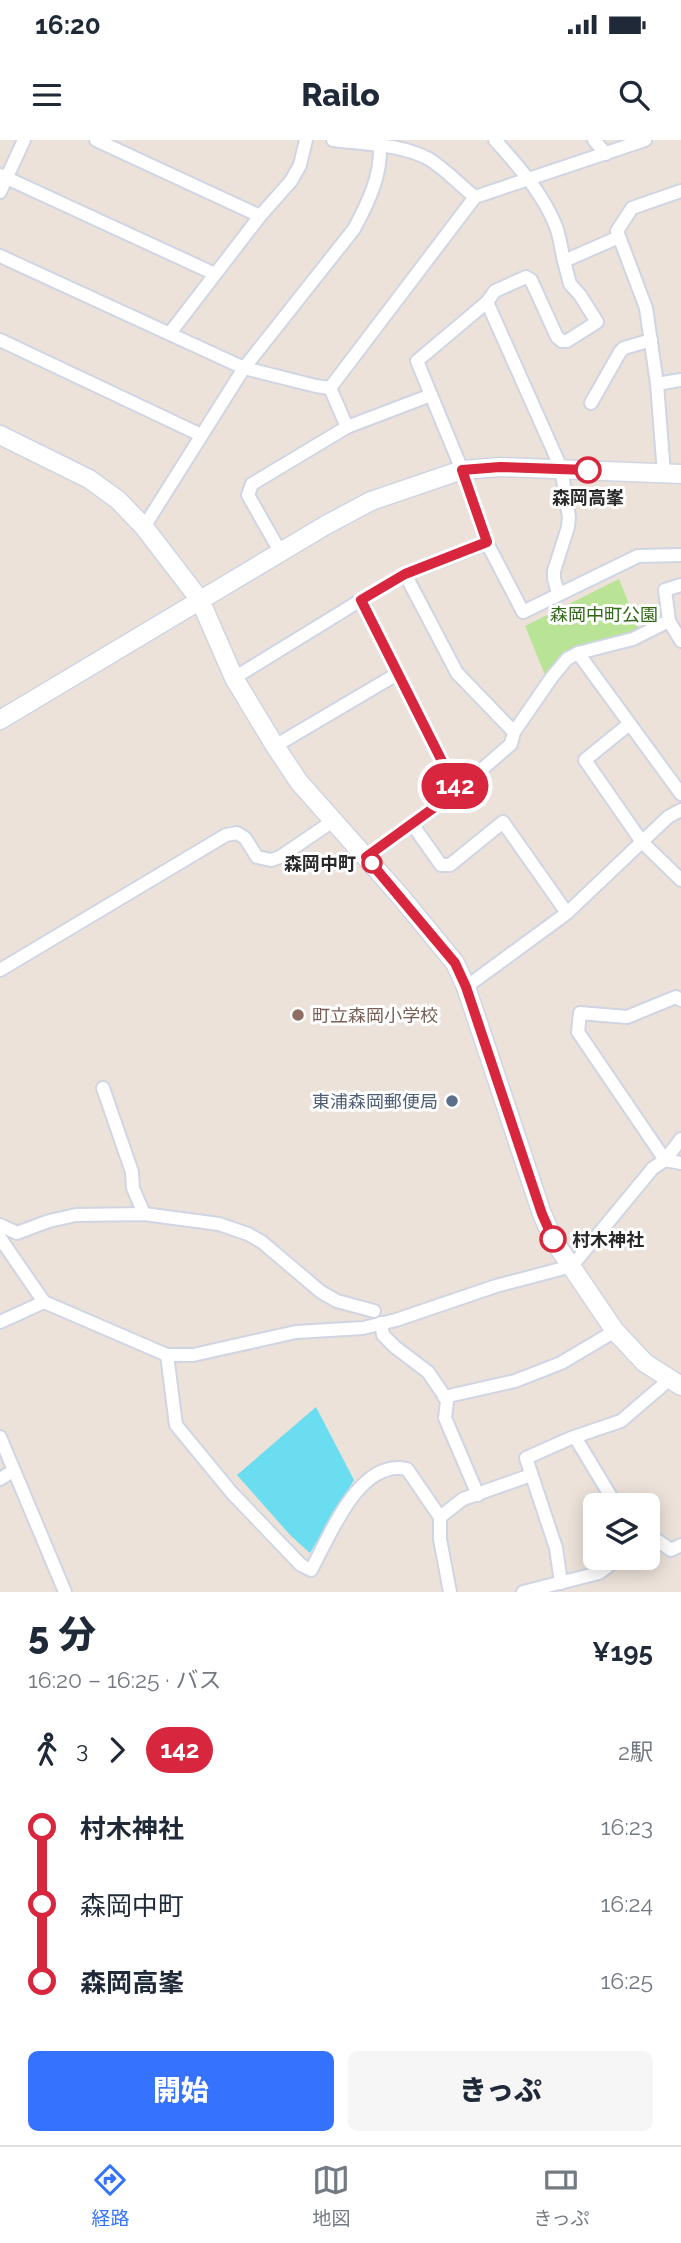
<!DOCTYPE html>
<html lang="ja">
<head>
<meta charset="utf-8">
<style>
	:root { --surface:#fff; --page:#f6f6f7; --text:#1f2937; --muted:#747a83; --line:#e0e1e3; --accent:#3572fd }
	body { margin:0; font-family:Raleway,"Noto Sans JP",sans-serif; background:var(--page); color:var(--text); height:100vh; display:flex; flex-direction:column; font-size:26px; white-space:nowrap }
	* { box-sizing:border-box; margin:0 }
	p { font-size:23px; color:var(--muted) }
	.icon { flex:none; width:38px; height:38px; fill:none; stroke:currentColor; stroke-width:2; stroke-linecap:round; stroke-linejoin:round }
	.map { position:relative; height:1452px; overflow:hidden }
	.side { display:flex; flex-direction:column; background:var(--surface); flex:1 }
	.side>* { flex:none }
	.badge { padding:0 14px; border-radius:23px; font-size:24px; line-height:46px }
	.fabs { position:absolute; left:583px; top:1353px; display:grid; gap:14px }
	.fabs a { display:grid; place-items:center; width:77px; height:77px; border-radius:10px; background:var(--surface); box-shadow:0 4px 18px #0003; font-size:35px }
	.map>.badge { position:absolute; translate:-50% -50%; box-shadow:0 0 0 4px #fff }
	.legs { display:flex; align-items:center; gap:10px; height:77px; padding:0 28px; font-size:23px }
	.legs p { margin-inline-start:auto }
	.head { display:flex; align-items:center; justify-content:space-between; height:119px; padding:0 28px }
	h1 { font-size:38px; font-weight:800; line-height:52px }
	.primary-button { display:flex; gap:14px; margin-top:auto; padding:14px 28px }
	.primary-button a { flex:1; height:80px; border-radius:10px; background:var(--accent); color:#fff; font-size:28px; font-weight:800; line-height:80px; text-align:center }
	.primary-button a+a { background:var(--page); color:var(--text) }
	ul { padding:0 28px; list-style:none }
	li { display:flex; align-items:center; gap:24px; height:77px; font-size:26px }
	li i { display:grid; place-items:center; width:10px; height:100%; margin:0 9px; background:currentColor }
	li i::after { content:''; width:18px; height:18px; margin:-9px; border:5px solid; border-radius:50%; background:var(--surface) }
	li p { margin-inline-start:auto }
	li:first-child i { background:linear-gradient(#0000 50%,currentColor 0) }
	li:last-child i { background:linear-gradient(currentColor 50%,#0000 0) }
	.status { display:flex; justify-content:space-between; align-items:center; height:49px; padding:0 35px; background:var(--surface); direction:ltr }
	.status svg { height:19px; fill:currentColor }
	header { display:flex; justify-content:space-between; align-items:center; height:91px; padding:0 28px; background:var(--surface); font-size:32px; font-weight:800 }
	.tab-bar { display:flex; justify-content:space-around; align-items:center; height:98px; border-top:2px solid var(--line); background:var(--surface); font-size:19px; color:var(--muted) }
	.tab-bar a { display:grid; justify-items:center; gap:4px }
	.tab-bar .current { color:var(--accent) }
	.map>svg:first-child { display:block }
</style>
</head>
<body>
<div class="status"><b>16:20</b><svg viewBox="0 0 49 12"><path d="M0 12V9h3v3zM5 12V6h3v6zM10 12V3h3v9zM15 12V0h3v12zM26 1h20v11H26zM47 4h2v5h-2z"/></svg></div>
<header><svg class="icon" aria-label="menu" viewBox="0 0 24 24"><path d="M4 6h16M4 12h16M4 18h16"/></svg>Railo<svg class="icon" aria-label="search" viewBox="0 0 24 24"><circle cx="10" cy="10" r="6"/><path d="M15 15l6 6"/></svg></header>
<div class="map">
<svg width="681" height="1452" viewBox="0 0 681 1452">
	<rect width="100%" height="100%" fill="#ece2da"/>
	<path fill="#b9e495" d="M619 439 639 489 566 511 545 535 525 486Z"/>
	<path fill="#6addf1" d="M316 1267 354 1340 310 1413 291 1396 237 1335Z"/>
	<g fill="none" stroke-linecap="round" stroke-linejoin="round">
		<defs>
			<g id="street">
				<path d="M96 0 260 76"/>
				<path d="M333 0C363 4 401 4 429 19 445 29 460 45 475 57"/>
				<path d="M495 0C518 26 541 51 555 84 560 96 561 109 564 121"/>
				<path d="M594 0 606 14"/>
				<path d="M0 35 215 134"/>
				<path d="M0 52 24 0"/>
				<path d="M0 116 244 228 316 246 330 248"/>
				<path d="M487 162 495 151 526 137 531 140 557 197 562 201H567L597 182 580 155 570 144 564 121 619 97"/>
				<path d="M170 193 260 76 291 41 300 25 306 0"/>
				<path d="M0 200 201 295"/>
				<path d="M657 244 646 168 617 91 632 68 681 51"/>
				<path d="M330 248 475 57 645 0"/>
				<path d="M330 248 347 287"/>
				<path d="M591 263 620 212 624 208 651 200"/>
				<path d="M664 334 657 244 681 240"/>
				<path d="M144 387 244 228 354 89C368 63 384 31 379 0"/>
				<path d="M281 413 248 355 252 344 347 287 431 255"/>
				<path d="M405 434 457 533 514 592"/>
				<path d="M558 453 554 439V431L568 387 569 377 561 328 487 162 417 221 462 330 487 403 523 472 638 416 681 415"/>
				<path d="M669 481 665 450 681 445"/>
				<path d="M578 513 681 654"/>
				<path d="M234 538 361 460"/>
				<path d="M628 585 585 620 642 702 681 740"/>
				<path d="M275 606 397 534"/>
				<path d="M457 651 361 460 405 434 487 403"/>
				<path d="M412 684 441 725H450L503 682 567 773"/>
				<path d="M367 717 457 651 511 604 514 592 552 537 567 519 578 513 633 499 669 481 681 501"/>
				<path d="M0 830 226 695 237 693 245 698 257 717 271 720 280 717 333 681"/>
				<path d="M466 847 567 773 668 677 681 670"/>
				<path d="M681 860 676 857 627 877 580 873 578 892 665 1020 681 1023"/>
				<path d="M103 948 132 1032 133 1048 144 1074"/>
				<path d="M0 1085 17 1093 49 1081 76 1075 144 1074 219 1084 248 1094 262 1102 321 1152 337 1161 374 1171"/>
				<path d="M0 1098 44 1162"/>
				<path d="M0 1182 44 1162 167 1215H193L296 1192 363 1188 396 1180 496 1146 572 1126 653 1028 665 1020 681 999"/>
				<path d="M381 1183 383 1195 395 1207 428 1232 441 1251 447 1261 445 1278 478 1355"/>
				<path d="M167 1215 176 1285 232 1353 301 1425 311 1430C330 1396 359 1318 407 1329L440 1377V1399L450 1452"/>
				<path d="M444 1257 515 1241 561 1223 615 1191"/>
				<path d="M0 1297 65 1452"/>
				<path d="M575 1297 616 1365"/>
				<path d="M0 1339 13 1331"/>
				<path d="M440 1377 463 1359 531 1335"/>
				<path d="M648 1394 671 1410 681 1405"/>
				<path d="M561 1443 556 1408 526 1318 571 1298 621 1281 670 1239"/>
				<path d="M523 1452 599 1433 619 1418"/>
			</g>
			<g id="secondary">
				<path d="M0 295 89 339 118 360 144 387 200 460 234 538 275 606 299 642 401 757 455 823 466 847 542 1074 554 1101 615 1191 645 1223 681 1246"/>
				<path d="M0 580 326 385 371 361 462 330 500 327 681 334"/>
			</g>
		</defs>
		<use href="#street" stroke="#cfd5e2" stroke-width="16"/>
		<use href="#secondary" stroke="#cfd5e2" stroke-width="21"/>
		<use href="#street" stroke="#fff" stroke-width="12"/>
		<use href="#secondary" stroke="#fff" stroke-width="18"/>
	</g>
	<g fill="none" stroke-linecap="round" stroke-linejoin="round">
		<defs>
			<path id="line-1" d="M553 1099 542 1074 466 847 455 823 366 717 457 651 361 460 405 434 487 402 462 330 500 327 588 330"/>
		</defs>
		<use href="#line-1" stroke="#fff" stroke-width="16"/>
		<use href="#line-1" stroke="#d7263d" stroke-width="10"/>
	</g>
	<g fill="#fff" stroke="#d7263d" stroke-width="3.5">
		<circle cx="588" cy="330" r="12"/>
		<circle cx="372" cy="723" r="9"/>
		<circle cx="553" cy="1099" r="12"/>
	</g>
	<circle fill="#8d6e63" stroke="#fff" stroke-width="2.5" cx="298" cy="875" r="7"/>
	<circle fill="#5c6f8a" stroke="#fff" stroke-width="2.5" cx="452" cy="961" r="7"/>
	<g text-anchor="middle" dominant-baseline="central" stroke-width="6" stroke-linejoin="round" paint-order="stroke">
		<g font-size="18" font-weight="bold" fill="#292929" stroke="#fff">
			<text x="588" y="357">森岡高峯</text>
			<text x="356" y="723" text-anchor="end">森岡中町</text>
			<text x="572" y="1099" text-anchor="start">村木神社</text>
		</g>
		<g font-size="18" fill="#316718" stroke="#fff">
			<text x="604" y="474">森岡中町公園</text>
		</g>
		<g font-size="18" fill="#785e54" stroke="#fff" text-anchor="start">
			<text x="312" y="875">町立森岡小学校</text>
		</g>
		<g font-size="18" fill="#4e5e75" stroke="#fff" text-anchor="end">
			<text x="438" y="961">東浦森岡郵便局</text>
		</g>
	</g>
</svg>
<div class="fabs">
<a><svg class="icon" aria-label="layers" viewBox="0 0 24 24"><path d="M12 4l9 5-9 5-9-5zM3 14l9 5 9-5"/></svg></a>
</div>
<b class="badge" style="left:455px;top:646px;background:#d7263d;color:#fff">142</b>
</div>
<section class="side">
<div class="head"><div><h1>5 分</h1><p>16:20 – 16:25 · バス</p></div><b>¥195</b></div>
<div class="legs"><svg class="icon" aria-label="walk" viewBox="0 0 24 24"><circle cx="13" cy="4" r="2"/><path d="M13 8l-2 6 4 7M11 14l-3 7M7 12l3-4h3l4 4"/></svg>3<svg class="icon" aria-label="forward" viewBox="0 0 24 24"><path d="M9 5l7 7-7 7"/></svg><b class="badge" style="background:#d7263d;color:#fff">142</b><p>2駅</p></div>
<ul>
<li><i style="color:#d7263d"></i><b>村木神社</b><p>16:23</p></li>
<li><i style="color:#d7263d"></i><span>森岡中町</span><p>16:24</p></li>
<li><i style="color:#d7263d"></i><b>森岡高峯</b><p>16:25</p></li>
</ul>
<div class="primary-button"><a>開始</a><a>きっぷ</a></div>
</section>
<nav class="tab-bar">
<a class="current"><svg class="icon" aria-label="directions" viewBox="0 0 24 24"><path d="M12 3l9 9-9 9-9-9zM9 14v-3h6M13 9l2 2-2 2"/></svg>経路</a>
<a><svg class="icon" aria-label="map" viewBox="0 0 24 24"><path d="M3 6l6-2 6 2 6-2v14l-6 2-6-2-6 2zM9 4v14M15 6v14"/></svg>地図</a>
<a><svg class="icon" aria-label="tickets" viewBox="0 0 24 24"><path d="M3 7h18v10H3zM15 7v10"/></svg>きっぷ</a>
</nav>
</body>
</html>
